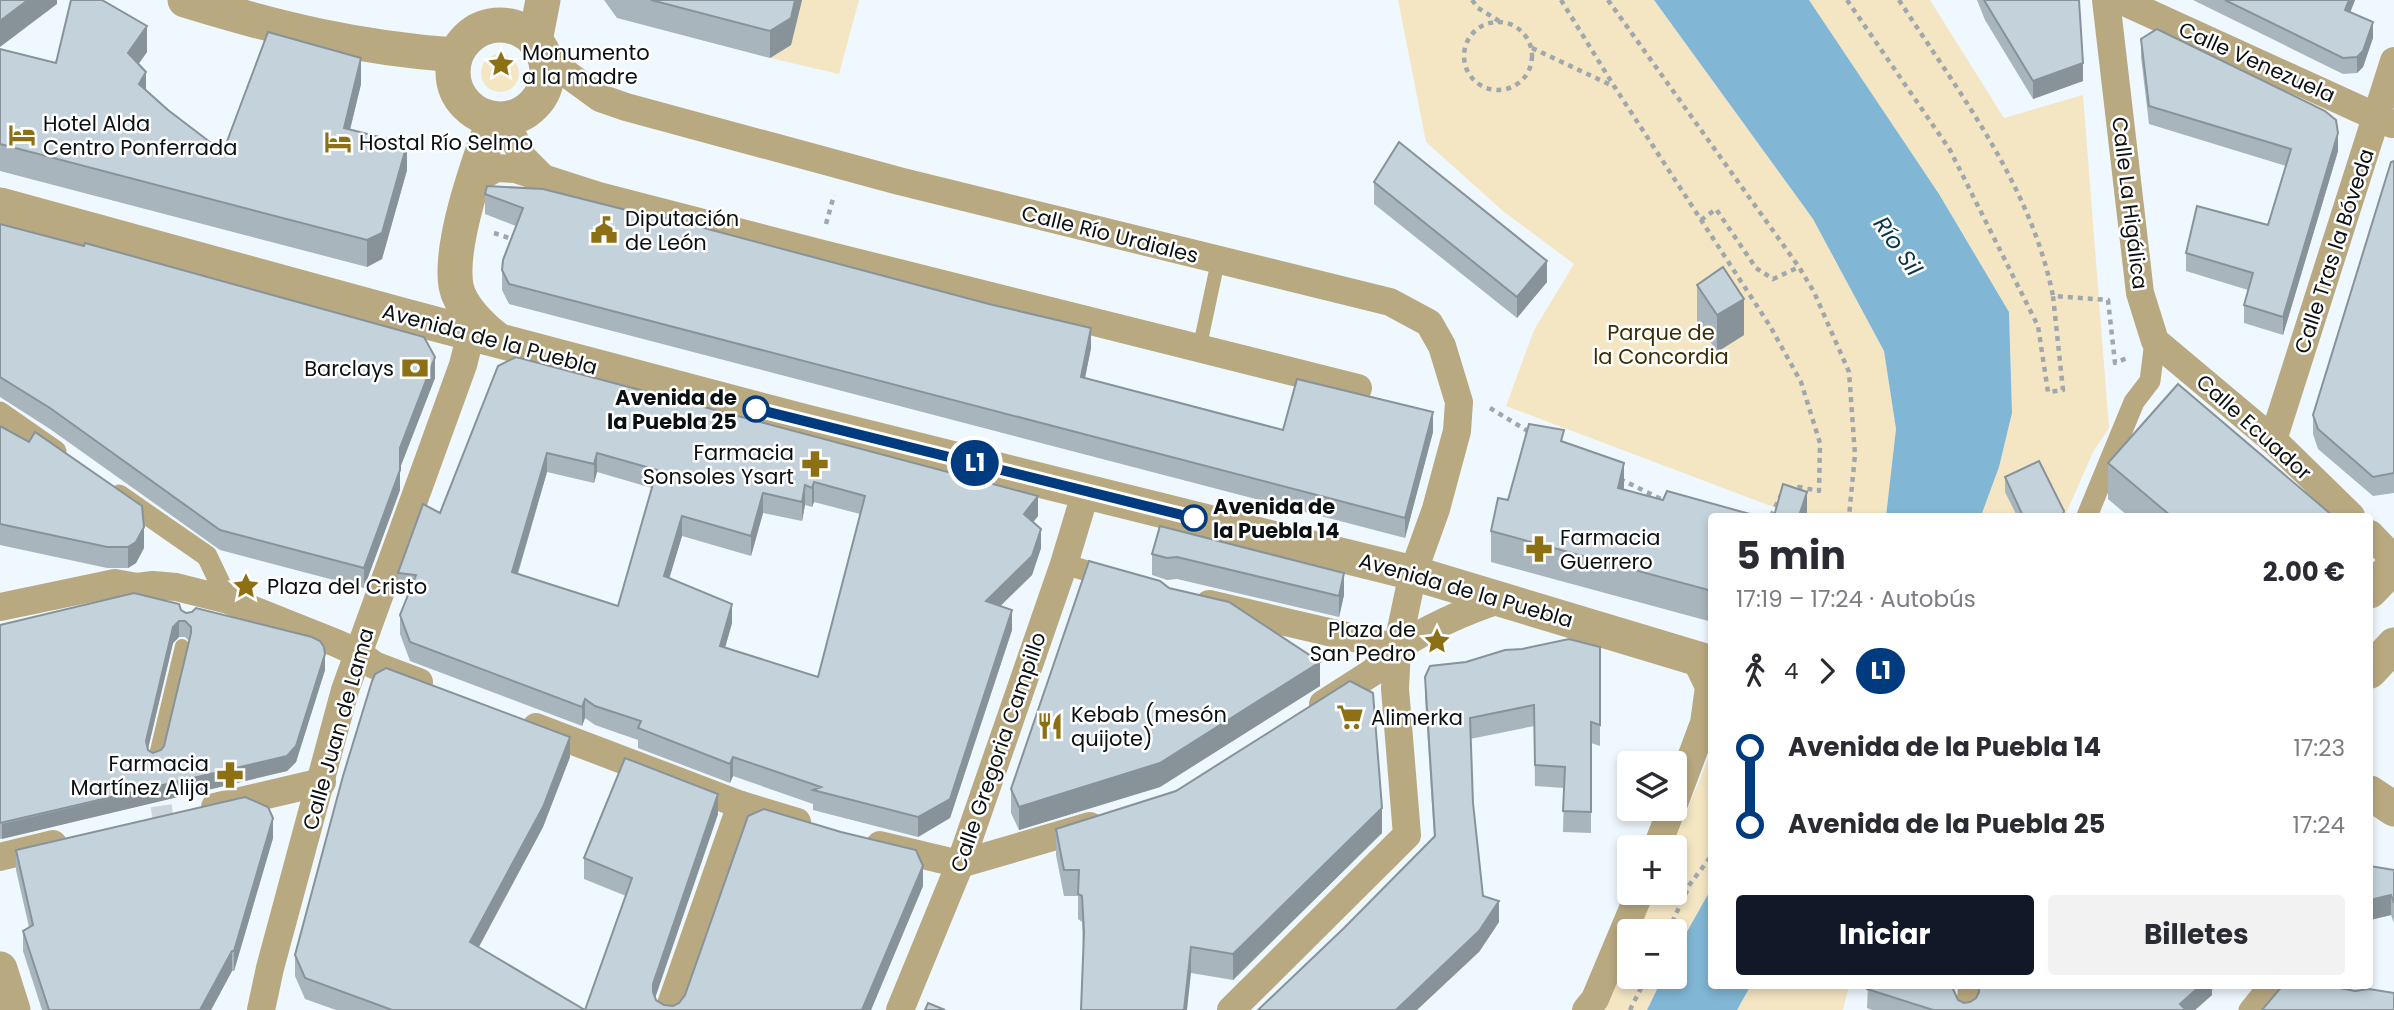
<!DOCTYPE html>
<html lang="es">
<head>
<meta charset="utf-8">
<style>
	:root { --surface:#fff; --page:#f2f2f3; --text:#2b2b33; --muted:#7c7c81; --accent:#111827 }
	body { margin:0; font-family:Poppins,sans-serif; background:var(--page); color:var(--text); height:100vh; display:flex; flex-direction:column; font-size:26px; white-space:nowrap }
	* { box-sizing:border-box; margin:0 }
	p { font-size:23px; color:var(--muted) }
	.icon { flex:none; width:38px; height:38px; fill:none; stroke:currentColor; stroke-width:2; stroke-linecap:round; stroke-linejoin:round }
	.map { position:relative; flex:1; overflow:hidden }
	.side { position:absolute; left:1708px; top:513px; width:665px; height:476px; display:flex; flex-direction:column; background:var(--surface); border-radius:7px; box-shadow:0 4px 10px #0003 }
	.side>* { flex:none }
	.badge { padding:0 14px; border-radius:23px; font-size:24px; line-height:46px }
	.fabs { position:absolute; left:1617px; top:751px; display:grid; gap:14px }
	.fabs a { display:grid; place-items:center; width:70px; height:70px; border-radius:7px; background:var(--surface); box-shadow:0 4px 10px #0003; font-size:35px }
	.map>.badge { position:absolute; translate:-50% -50%; box-shadow:0 0 0 4px #fff }
	.legs { display:flex; align-items:center; gap:10px; height:77px; padding:0 28px; font-size:23px }
	.legs p { margin-inline-start:auto }
	.headline { display:flex; align-items:center; justify-content:space-between; height:119px; padding:0 28px }
	h1 { font-size:38px; font-weight:700; line-height:52px }
	.cta { display:flex; gap:14px; margin-top:auto; padding:14px 28px }
	.cta a { flex:1; height:80px; border-radius:7px; background:var(--accent); color:#fff; font-size:28px; font-weight:700; line-height:80px; text-align:center }
	.cta a+a { background:var(--page); color:var(--text) }
	ul { padding:0 28px; list-style:none }
	li { display:flex; align-items:center; gap:24px; height:77px; font-size:26px }
	li i { display:grid; place-items:center; width:10px; height:100%; margin:0 9px; background:currentColor }
	li i::after { content:''; width:18px; height:18px; margin:-9px; border:5px solid; border-radius:50%; background:var(--surface) }
	li p { margin-inline-start:auto }
	li:first-child i { background:linear-gradient(#0000 50%,currentColor 0) }
	li:last-child i { background:linear-gradient(currentColor 50%,#0000 0) }
	.map>svg:first-child { display:block }
</style>
</head>
<body>
<div class="map">
<svg width="2394" height="1010" viewBox="0 0 2394 1010">
	<rect width="100%" height="100%" fill="#eff8fe"/>
	<g fill="#f4e6c3">
		<path d="M802 0H859L839 74 770 58 791 45Z"/>
		<path d="M1398 0H1654L1813 219 1884 351 1896 429 1886 516H1797L1506 406 1534 330 1574 264 1504 212 1426 142Z"/>
		<path d="M1809 0H1930L2004 118 2083 95 2109 428 2093 452 2065 516H1981L1999 467 2012 413 2009 312 1939 194Z"/>
		<circle cx="500" cy="73" r="19"/>
		<path d="M1711 752V889L1675 953V931H1636L1653 893 1675 892V847H1672Z"/>
		<path d="M1629 948V976L1663 977 1647 1010H1603Z"/>
		<path d="M1751 985H1849L1843 1010H1737Z"/>
	</g>
	<g fill="#81b6d4">
		<path d="M1654 0H1809L1939 194 2009 312 2012 413 1999 467 1981 516H1886L1896 429 1884 351 1813 219Z"/>
		<path d="M1711 889 1712 985H1751L1737 1010H1647L1663 977 1675 976V953Z"/>
	</g>
	<g fill="none" stroke-linecap="round" stroke-linejoin="round">
		<path stroke="#cdd5db" stroke-width="21" stroke-dasharray="21 10" stroke-linecap="butt" d="M157 775 163 819"/>
		<g stroke="#a0a8ad" stroke-width="4.5" stroke-dasharray="5 5" stroke-linecap="butt">
			<path d="M1472 0 1478 8 1499 21"/>
			<path d="M1561 0 1614 86 1770 326 1801 382 1820 443 1819 491 1799 487 1791 490"/>
			<path d="M1608 0 1799 267 1814 292 1849 372 1855 455 1849 516"/>
			<path d="M1847 0 1950 150 2038 326 2048 392 2063 390 2053 296 2108 300 2115 363 2127 358"/>
			<path d="M1899 0C1959 93 2031 185 2053 296"/>
			<circle cx="1498" cy="56" r="34"/>
			<path d="M1532 48 1613 86"/>
			<path d="M1701 220 1716 209 1756 268 1773 279 1799 267"/>
			<path d="M826 224 834 195"/>
			<path d="M494 233 515 240"/>
			<path d="M1490 408 1531 433"/>
			<path d="M1620 479 1665 501"/>
			<path d="M1771 516 1781 495"/>
			<path d="M1668 931 1690 884 1712 855"/>
			<path d="M1630 1010 1647 976"/>
		</g>
		<g stroke="#b9a980" stroke-width="14">
			<path d="M1199 350 1218 261"/>
			<path d="M155 759 182 646"/>
		</g>
		<g stroke="#b9a980" stroke-width="21">
			<path d="M0 412 56 451"/>
			<path d="M119 495 207 556 228 600"/>
			<path d="M2087 516 2134 402 2150 381 2155 341"/>
			<path d="M1064 564 1114 579"/>
			<path d="M1966 1010 1969 985"/>
			<path d="M2249 1010 2269 985"/>
		</g>
		<g stroke="#b9a980" stroke-width="28">
			<path d="M2106 0 2140 293 2155 341 2273 440 2351 516"/>
			<path d="M2120 0 2392 124"/>
			<path d="M545 58 600 98 626 107 899 181 1390 302 1429 323 1442 346 1459 402 1457 431 1436 509 1413 573 1397 648 1373 672 1323 704"/>
			<path d="M505 119 523 158 542 177"/>
			<path d="M474 181 496 168 515 169 599 196 819 253 1358 388"/>
			<path d="M2273 440 2394 61"/>
			<path d="M2370 534 2394 559"/>
			<path d="M1209 604 1397 648"/>
			<path d="M0 607 115 583 137 587 153 585 176 587 228 600 336 643 358 653 374 665 419 682"/>
			<path d="M1397 648C1431 626 1465 611 1502 599"/>
			<path d="M536 727 741 805 797 822"/>
			<path d="M1675 801 1704 723 1709 687 1695 658"/>
			<path d="M215 807 322 782"/>
			<path d="M880 845 960 864 1090 826"/>
			<path d="M1657 847 1672 808"/>
			<path d="M0 857 53 844"/>
			<path d="M261 1010 270 968 345 690 463 365 471 333"/>
			<path d="M669 1010 741 805"/>
			<path d="M900 1010 960 864 1064 564 1086 491"/>
			<path d="M1231 1010 1407 835 1395 689 1397 648"/>
			<path d="M1586 1010 1595 999 1640 892"/>
		</g>
		<g stroke="#b9a980" stroke-width="35">
			<path d="M185 0C279 29 358 48 455 55"/>
			<circle cx="500" cy="72" r="47"/>
			<path d="M535 41 543 0"/>
			<path d="M494 119C479 161 449 243 456 286 460 307 482 328 498 340"/>
			<path d="M0 205 405 316 810 423 1413 573 1712 663"/>
			<path d="M2370 591 2394 566"/>
			<path d="M2370 671 2394 645"/>
			<path d="M2370 793 2394 809"/>
			<path d="M0 969 13 1010"/>
		</g>
	</g>
	<g fill="#a8b5bc" fill-rule="evenodd">
		<path d="M604 0H802L791 45 770 58 617 18Z"/>
		<path d="M1977 0H2079L2083 81 2033 99 1985 20Z"/>
		<path d="M2193 0H2355L2350 12 2373 38 2363 67 2357 73 2343 74Z"/>
		<path d="M2141 39 2338 151 2283 335 2244 323V305L2248 290 2186 271V253L2268 225 2286 166 2149 124 2141 57Z"/>
		<path d="M0 49 56 63 147 52 138 64 146 90 168 110 223 152 361 84 350 130 407 170 382 259 367 267 0 171Z"/>
		<path d="M2394 161V493L2373 496 2318 449 2313 434V415Z"/>
		<path d="M1374 182 1547 282 1517 318 1374 204Z"/>
		<path d="M485 194 1091 348 1085 378 1283 430 1433 432 1405 538 509 304 502 290V270L516 226 485 214Z"/>
		<path d="M0 224 435 378 400 468V490L364 588 220 550 50 429 0 397Z"/>
		<path d="M1697 285 1744 335 1717 352 1697 321Z"/>
		<path d="M498 366 1038 516 1033 522 1041 548 1032 575 1000 606 1012 630 950 818 918 837 813 810V804L733 776 730 783 638 748V740L595 725 585 718 582 726 410 661 400 634V615L409 594 398 593V573L440 513ZM547 472 594 483 597 472 652 488 618 606 518 574ZM814 502 860 514 818 677 725 648 732 623 669 578 682 536 751 556 763 513 802 521 805 505 812 507Z"/>
		<path d="M0 426 144 548 136 563 128 568H107L0 545Z"/>
		<path d="M1564 442 1624 490 1712 516V622L1491 562V531L1508 500Z"/>
		<path d="M2108 463 2333 516H2128L2108 499Z"/>
		<path d="M2005 477 2064 516H2017L2005 492Z"/>
		<path d="M1160 526 1344 595 1339 617 1177 579 1167 580 1152 575V554Z"/>
		<path d="M1169 588 1320 686 1160 787 1019 830 1011 813V789Z"/>
		<path d="M181 610 325 670 296 762 287 771 0 839V625ZM179 637H185L189 641 164 746 161 750 153 753 148 749 173 643Z"/>
		<path d="M1600 647V746L1591 743V833L1563 832 1564 788 1535 786 1534 726 1470 739 1473 803 1483 896 1499 922 1479 952 1344 928 1434 837 1425 698V677Z"/>
		<path d="M570 757 543 827 479 947 585 1010 626 896 584 879V858L718 814 655 998 656 1000 664 1005 673 1006 923 886 871 1010H336L305 999 295 976V955Z"/>
		<path d="M1056 829 1382 833 1233 980 1191 973 1083 948 1082 922 1078 919V896H1064L1056 855Z"/>
		<path d="M273 838 234 971H232L211 1010H42L23 951V931L29 927 16 870V850Z"/>
		<path d="M2370 866 2394 870V923L2391 915 2370 920Z"/>
		<path d="M1868 985 1955 994 1958 1000 1964 1003 2212 990V995L2195 1010H1872L1867 1008Z"/>
	</g>
	<g fill="#889399">
		<path d="M28 0H57V4L0 47V21Z"/>
		<path d="M795 0H802L791 45 770 58V31Z"/>
		<path d="M2349 0H2355L2345 26V10Z"/>
		<path d="M2373 22V38L2363 67 2357 73V57Z"/>
		<path d="M147 26V52L128 79V53Z"/>
		<path d="M361 58V84L344 154V128Z"/>
		<path d="M2083 63V81L2033 99V81Z"/>
		<path d="M146 72V98L139 84Z"/>
		<path d="M2338 133V151L2283 335V317Z"/>
		<path d="M407 144V170L382 259 367 267V240Z"/>
		<path d="M1547 261V282L1517 318V297Z"/>
		<path d="M1744 299V335L1717 352V315Z"/>
		<path d="M1091 328V348L1081 397V377Z"/>
		<path d="M435 357V378L400 468V448Z"/>
		<path d="M1433 412V432L1405 538V518Z"/>
		<path d="M547 453V472L512 592V572Z"/>
		<path d="M597 453V472L594 483V464Z"/>
		<path d="M1624 463V494L1618 488Z"/>
		<path d="M400 470V490L364 588V568Z"/>
		<path d="M814 482V502L812 507V488Z"/>
		<path d="M805 485V505L802 521V502Z"/>
		<path d="M1807 492V516H1799Z"/>
		<path d="M763 493V513L751 556V536Z"/>
		<path d="M1038 496V516L1024 534V514Z"/>
		<path d="M682 516V536L664 596V576Z"/>
		<path d="M144 527V548L136 563 128 568V547Z"/>
		<path d="M1041 529V548L1032 575 986 620V601Z"/>
		<path d="M1344 573V595L1339 617V596Z"/>
		<path d="M732 604V623L720 665V646Z"/>
		<path d="M1012 610V630L950 818 918 837V817Z"/>
		<path d="M179 621V637L173 643 146 757V741L173 627Z"/>
		<path d="M325 654V670L296 762 287 771 2 839V824L287 756Z"/>
		<path d="M1320 662V686L1160 787 1019 830V807Z"/>
		<path d="M585 699V718L582 726V707Z"/>
		<path d="M570 737V757L543 827 470 963V942Z"/>
		<path d="M733 757V776L730 783V764Z"/>
		<path d="M718 794V814L653 1004V984Z"/>
		<path d="M1382 808V833L1233 980V954Z"/>
		<path d="M273 818V838L234 971V951Z"/>
		<path d="M923 866V886L871 1010H862Z"/>
		<path d="M2391 895V915L2370 920V900Z"/>
		<path d="M1499 901V922L1479 952 1417 1010H1396Z"/>
		<path d="M1191 947V973L1187 1010H1184Z"/>
		<path d="M232 951V971L211 1010H200Z"/>
		<path d="M2201 985H2216L2212 990V995L2195 1010H2180V1004Z"/>
	</g>
	<g fill="#c3d2db" stroke="#889399" stroke-width="2" fill-rule="evenodd">
		<path d="M0 0H28L0 21Z"/>
		<path d="M71 0H102L147 26 128 53 146 72 139 84 168 110 223 152 268 32 361 58 344 128 407 144 382 233 367 240 0 144V49L56 63Z"/>
		<path d="M651 0H795L791 18 770 31Z"/>
		<path d="M1984 0H2079L2083 63 2033 81Z"/>
		<path d="M2225 0H2349L2345 10 2373 22 2363 51 2357 57 2343 58Z"/>
		<path d="M2157 29 2325 111 2336 120 2338 133 2283 317 2244 305 2253 273 2186 253 2197 206 2268 225 2291 149 2149 106 2141 39Z"/>
		<path d="M1399 142 1547 261 1517 297 1374 182Z"/>
		<path d="M2394 161V473L2373 477 2318 429 2313 415 2391 162Z"/>
		<path d="M487 186 543 189 658 218 659 216 989 304 1091 328 1081 377 1283 430 1297 379 1433 412 1405 518 509 284 502 270 503 260 523 208 485 194Z"/>
		<path d="M0 224 84 246 85 243 424 337 435 357 400 448V470L364 568 220 530 50 408 0 377Z"/>
		<path d="M1723 267 1744 299 1717 315 1697 285Z"/>
		<path d="M516 357 1038 496 1024 514 1041 529 1032 556 986 601 1012 610 950 799 918 817 813 790 821 787 733 757 730 764 638 728 641 721 595 706 585 699 582 707 410 642 400 615 416 575 398 573 423 504 440 513 498 366ZM547 453 594 464 597 453 657 470 618 606 512 572ZM814 482 865 496 818 677 720 646 732 604 664 576 682 516 751 536 763 493 802 502 805 485 812 488Z"/>
		<path d="M2178 384 2333 516H2171L2108 463Z"/>
		<path d="M1529 424 1564 430 1561 441 1624 463 1618 488 1663 500 1667 491 1757 516H1712V591L1491 531 1498 498 1508 500Z"/>
		<path d="M0 426 29 442 35 432 142 506 144 527 136 542 128 547H107L0 524Z"/>
		<path d="M2039 461 2064 511 2063 516H2023L2005 477Z"/>
		<path d="M1783 484 1807 492 1799 516H1774Z"/>
		<path d="M1160 526 1344 573 1339 596 1177 557 1167 558 1152 554Z"/>
		<path d="M1089 561 1160 581 1169 588 1229 602 1320 662 1160 763 1019 807 1011 789Z"/>
		<path d="M134 593 179 604 181 610 186 613 192 612 196 608 312 637 320 641 324 647 325 654 296 746 287 756 0 823V625ZM179 621H185L191 627V633L164 746 161 750 153 753 148 750 146 741 173 627Z"/>
		<path d="M1569 639 1600 647V725L1591 722V812L1563 811 1565 767 1535 765 1534 705 1470 718 1473 803 1483 896 1499 901 1479 931 1396 1010H1258L1344 928 1435 836 1425 677 1430 666 1466 662 1505 650 1522 649Z"/>
		<path d="M386 668 570 737 543 807 470 942 585 1010 632 878 584 858 625 758 718 794 653 984V992L656 1000 664 1005 673 1006 679 1003 685 995 748 816 764 809 841 832 916 850 923 866 862 1010H392L305 978 295 955 343 776 372 681 375 674Z"/>
		<path d="M1350 681 1373 693 1382 808 1233 954 1191 947 1184 1010H1081L1084 932 1082 896 1078 894 1079 870H1064L1056 829 1176 791Z"/>
		<path d="M245 797 268 807 273 818 234 951H232L200 1010H49L23 931 33 925 16 850Z"/>
		<path d="M2370 866 2394 870V903L2391 895 2370 900Z"/>
		<path d="M1868 985H1953V989L1958 1000 1964 1003 1970 1002 1976 998 1979 992V985H2201L2180 1004 2186 1010H1933L1867 989Z"/>
		<path d="M2283 985H2324L2355 991 2369 989 2394 993V1010H2262Z"/>
		<path d="M928 1003 945 1010H925Z"/>
	</g>
	<g fill="none" stroke-linecap="round" stroke-linejoin="round">
		<defs>
			<path id="line-1" d="M756 409 1194 518"/>
		</defs>
		<use href="#line-1" stroke="#fff" stroke-width="16"/>
		<use href="#line-1" stroke="#003b80" stroke-width="10"/>
	</g>
	<defs>
		<symbol id="sight-bare" viewBox="-9 -9 18 18"><path d="M0-6L1.8-2.2L6-1.7L2.9 1.2L3.7 5.4L0 3.3L-3.7 5.4L-2.9 1.2L-6-1.7L-1.8-2.2Z" fill="#8d7014" stroke="#fff" stroke-width="2.5" paint-order="stroke"/></symbol>
		<symbol id="hotel-bare" viewBox="-9 -9 18 18"><path d="M-6-4.5h1.5V1H6V5H4.5V3h-9V5H-6ZM-4 0a1.8 1.8 0 1 1 3.6 0ZM.5 0V-2.5h3Q6-2.5 6 0Z" fill="#8d7014" stroke="#fff" stroke-width="2.5" paint-order="stroke"/></symbol>
		<symbol id="civic-bare" viewBox="-9 -9 18 18"><path d="M-.6-6.5H3V-4.5H.6V-3L4-1V1h2V6H-6V1h2V-1L-.6-3ZM-1.2 2.5V6h2.4V2.5Z" fill="#8d7014" stroke="#fff" stroke-width="2.5" paint-order="stroke"/></symbol>
		<symbol id="bank-bare" viewBox="-9 -9 18 18"><path d="M-6-4H6V4H-6ZM0-2.3a2.3 2.3 0 1 0 0 4.6a2.3 2.3 0 1 0 0-4.6Z" fill="#8d7014" stroke="#fff" stroke-width="2.5" paint-order="stroke"/></symbol>
		<symbol id="pharmacy-bare" viewBox="-9 -9 18 18"><path d="M-2-6h4v4h4v4h-4v4h-4v-4h-4v-4h4Z" fill="#8d7014" stroke="#fff" stroke-width="2.5" paint-order="stroke"/></symbol>
		<symbol id="supermarket-bare" viewBox="-9 -9 18 18"><path d="M-6-5.5h2.5l.6 2H6L4.5 2H-2.5L-4.4-4H-6ZM-1.5 3.2a1.3 1.3 0 1 0 .1 0ZM3 3.2a1.3 1.3 0 1 0 .1 0Z" fill="#8d7014" stroke="#fff" stroke-width="2.5" paint-order="stroke"/></symbol>
		<symbol id="restaurant-bare" viewBox="-9 -9 18 18"><path d="M-5-6h1v4h1v-4h1v4h1v-4h1v5L-1.5 .5V6h-2V.5L-5-1ZM5-6V6H3V1.5H1.5Q1.5-4 5-6Z" fill="#8d7014" stroke="#fff" stroke-width="2.5" paint-order="stroke"/></symbol>
	</defs>
	<g fill-rule="evenodd">
		<use href="#sight-bare" x="482" y="45" width="38" height="38"/>
		<use href="#hotel-bare" x="3" y="116" width="38" height="38"/>
		<use href="#hotel-bare" x="319" y="123" width="38" height="38"/>
		<use href="#civic-bare" x="585" y="211" width="38" height="38"/>
		<use href="#bank-bare" x="396" y="349" width="38" height="38"/>
		<use href="#pharmacy-bare" x="796" y="445" width="38" height="38"/>
		<use href="#pharmacy-bare" x="1520" y="530" width="38" height="38"/>
		<use href="#sight-bare" x="227" y="567" width="38" height="38"/>
		<use href="#sight-bare" x="1418" y="622" width="38" height="38"/>
		<use href="#supermarket-bare" x="1331" y="698" width="38" height="38"/>
		<use href="#restaurant-bare" x="1031" y="707" width="38" height="38"/>
		<use href="#pharmacy-bare" x="211" y="756" width="38" height="38"/>
	</g>
	<g fill="#fff" stroke="#003b80" stroke-width="3.5">
		<circle cx="756" cy="409" r="12"/>
		<circle cx="1194" cy="518" r="12"/>
	</g>
	<g text-anchor="middle" dominant-baseline="central" stroke-width="5" stroke-linejoin="round" paint-order="stroke">
		<g font-size="21" fill="#0b1013" stroke="#fff" text-anchor="start">
			<text x="522" y="52">Monumento<tspan x="522" dy="24">a la madre</tspan></text>
			<text x="43" y="123">Hotel Alda<tspan x="43" dy="24">Centro Ponferrada</tspan></text>
			<text x="359" y="142">Hostal Río Selmo</text>
			<text x="625" y="218">Diputación<tspan x="625" dy="24">de León</tspan></text>
			<text x="394" y="368" text-anchor="end">Barclays</text>
			<text x="794" y="452" text-anchor="end">Farmacia<tspan x="794" dy="24">Sonsoles Ysart</tspan></text>
			<text x="1560" y="537">Farmacia<tspan x="1560" dy="24">Guerrero</tspan></text>
			<text x="267" y="586">Plaza del Cristo</text>
			<text x="1416" y="629" text-anchor="end">Plaza de<tspan x="1416" dy="24">San Pedro</tspan></text>
			<text x="1071" y="714">Kebab (mesón<tspan x="1071" dy="24">quijote)</tspan></text>
			<text x="1371" y="717">Alimerka</text>
			<text x="209" y="763" text-anchor="end">Farmacia<tspan x="209" dy="24">Martínez Alija</tspan></text>
		</g>
		<g font-size="21" fill="#0b1013" stroke="#fff">
			<text transform="translate(2257 62) rotate(24)">Calle Venezuela</text>
			<text transform="translate(2130 203) rotate(83)">Calle La Higálica</text>
			<text transform="translate(1110 234) rotate(14)">Calle Río Urdiales</text>
			<text transform="translate(2334 251) rotate(-72)">Calle Tras la Bóveda</text>
			<text transform="translate(490 339) rotate(15)">Avenida de la Puebla</text>
			<text transform="translate(2254 427) rotate(42)">Calle Ecuador</text>
			<text transform="translate(1466 590) rotate(16)">Avenida de la Puebla</text>
			<text transform="translate(338 729) rotate(-74)">Calle Juan de Lama</text>
			<text transform="translate(998 752) rotate(-71)">Calle Gregoria Campillo</text>
		</g>
		<g font-size="21" fill="#3b2d02" stroke="#fff">
			<text x="1661" y="332">Parque de<tspan x="1661" dy="24">la Concordia</tspan></text>
		</g>
		<g font-size="21" font-weight="bold" fill="#0b1013" stroke="#fff" text-anchor="end">
			<text x="737" y="397">Avenida de<tspan x="737" dy="24">la Puebla 25</tspan></text>
			<text x="1213" y="506" text-anchor="start">Avenida de<tspan x="1213" dy="24">la Puebla 14</tspan></text>
		</g>
		<g font-size="23" font-style="italic" fill="#07354b" stroke="#fff">
			<text transform="translate(1898 246) rotate(55)">Río Sil</text>
		</g>
	</g>
</svg>
<div class="fabs">
<a><svg class="icon" aria-label="layers" viewBox="0 0 24 24"><path d="M12 4l9 5-9 5-9-5zM3 14l9 5 9-5"/></svg></a>
<a>+</a>
<a>−</a>
</div>
<b class="badge" style="left:975px;top:463px;background:#003b80;color:#fff">L1</b>
<section class="side">
<div class="headline"><div><h1>5 min</h1><p>17:19 – 17:24 · Autobús</p></div><b>2.00 €</b></div>
<div class="legs"><svg class="icon" aria-label="walk" viewBox="0 0 24 24"><circle cx="13" cy="4" r="2"/><path d="M13 8l-2 6 4 7M11 14l-3 7M7 12l3-4h3l4 4"/></svg>4<svg class="icon" aria-label="forward" viewBox="0 0 24 24"><path d="M9 5l7 7-7 7"/></svg><b class="badge" style="background:#003b80;color:#fff">L1</b></div>
<ul>
<li><i style="color:#003b80"></i><b>Avenida de la Puebla 14</b><p>17:23</p></li>
<li><i style="color:#003b80"></i><b>Avenida de la Puebla 25</b><p>17:24</p></li>
</ul>
<div class="cta"><a>Iniciar</a><a>Billetes</a></div>
</section>
</div>
</body>
</html>
